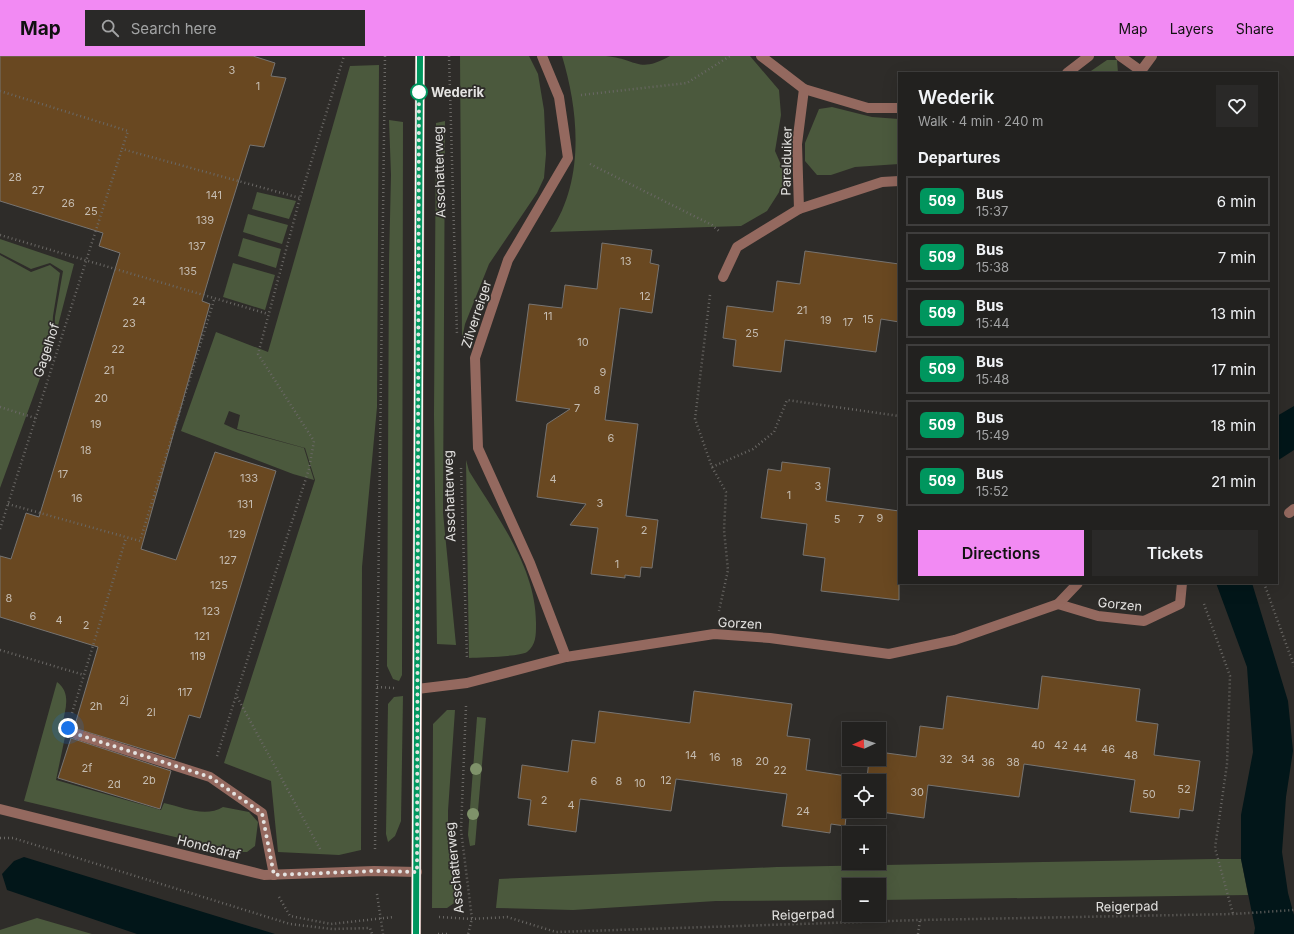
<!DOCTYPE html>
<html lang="en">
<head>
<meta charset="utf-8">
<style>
	:root { --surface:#22211f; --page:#2a2928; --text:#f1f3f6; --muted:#a2a3a4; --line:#3f3e3d; --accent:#f28af3 }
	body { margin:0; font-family:Inter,sans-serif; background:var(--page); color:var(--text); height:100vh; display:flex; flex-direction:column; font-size:15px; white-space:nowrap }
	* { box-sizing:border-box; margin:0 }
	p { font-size:13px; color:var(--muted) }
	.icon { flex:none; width:22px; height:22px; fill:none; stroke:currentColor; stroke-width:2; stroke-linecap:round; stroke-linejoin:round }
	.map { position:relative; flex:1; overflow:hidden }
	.panel { position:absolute; left:898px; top:16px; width:380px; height:512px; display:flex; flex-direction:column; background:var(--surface); border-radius:0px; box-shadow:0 4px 16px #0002,0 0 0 1px var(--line) }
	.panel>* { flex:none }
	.badge { padding:0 8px; border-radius:6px; font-size:14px; line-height:26px }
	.needle { width:26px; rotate:267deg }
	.controls { position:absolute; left:842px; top:666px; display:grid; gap:8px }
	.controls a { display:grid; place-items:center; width:44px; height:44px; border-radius:0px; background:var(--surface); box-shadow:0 4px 16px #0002,0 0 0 1px var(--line); font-size:20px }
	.you { position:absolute; width:20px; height:20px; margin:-10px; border:3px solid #fff; border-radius:50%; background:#1a73e8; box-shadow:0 0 0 6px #1a73e833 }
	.map>.badge { position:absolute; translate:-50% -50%; box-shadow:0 0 0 2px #fff }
	h2 { padding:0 20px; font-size:15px; line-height:36px }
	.round { display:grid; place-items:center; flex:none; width:42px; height:42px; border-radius:0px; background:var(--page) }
	.headline { display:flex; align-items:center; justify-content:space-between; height:68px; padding:0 20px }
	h1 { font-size:19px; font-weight:600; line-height:30px }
	.cta { display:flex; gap:8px; margin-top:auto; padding:8px 20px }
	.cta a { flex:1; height:46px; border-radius:0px; background:var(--accent); color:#111; font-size:16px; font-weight:600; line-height:46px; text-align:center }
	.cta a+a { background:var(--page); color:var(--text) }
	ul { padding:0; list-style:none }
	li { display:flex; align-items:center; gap:12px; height:50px; margin:0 8px 6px; padding:0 12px; border:2px solid var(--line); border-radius:0px }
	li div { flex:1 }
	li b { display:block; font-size:15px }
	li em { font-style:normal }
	li .badge { min-width:44px; font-weight:700; text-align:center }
	header { display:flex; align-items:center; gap:24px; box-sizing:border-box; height:56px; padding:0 20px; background:var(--accent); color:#111 }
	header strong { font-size:19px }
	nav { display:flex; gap:22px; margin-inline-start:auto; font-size:14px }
	.search { width:280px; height:36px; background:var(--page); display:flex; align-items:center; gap:10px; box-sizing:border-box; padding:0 14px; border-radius:0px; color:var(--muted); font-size:15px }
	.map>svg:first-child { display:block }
</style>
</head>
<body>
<header>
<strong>Map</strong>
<div class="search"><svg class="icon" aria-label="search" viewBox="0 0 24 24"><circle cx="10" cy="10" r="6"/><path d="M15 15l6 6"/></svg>Search here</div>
<nav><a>Map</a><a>Layers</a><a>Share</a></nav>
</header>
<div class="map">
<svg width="1294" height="878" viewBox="0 0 1294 878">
	<rect width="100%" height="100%" fill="#2e2c29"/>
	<g fill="#4b593d">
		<path d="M460 0H529L538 18 544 54 546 98 544 122 537 137 489 208 465 268 462 283Z"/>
		<path d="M562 0C576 0 591 0 606 0 637 3 638 18 670 0H750L779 34 781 59 775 95 782 111 783 130 767 155 741 170 550 176C585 125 579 56 562 0Z"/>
		<path d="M1107 4H1117L1118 17H1088Z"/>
		<path d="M379 9 377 351 362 511 361 794 339 799 278 796 271 725 224 707 315 424 305 392 237 373 240 359 229 355 224 368 237 374 304 392 314 424 293 418 181 375 216 276 268 296 350 10Z"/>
		<path d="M832 51 872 61 899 63V108L855 111 831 119H817L805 105V87L819 53Z"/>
		<path d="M389 64 403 66 402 619 399 625 393 623 387 610 389 206 391 119Z"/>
		<path d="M445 65 443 457 456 589 437 588 434 359 436 67Z"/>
		<path d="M257 136 296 145 289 163 252 153Z"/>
		<path d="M248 158 288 169 282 188 243 176Z"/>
		<path d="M243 182 281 193 276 212 238 200Z"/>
		<path d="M0 183 74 208 54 285 55 261 63 215 50 207 31 213 0 197Z"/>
		<path d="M0 199 31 216 50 209 60 217 53 260 51 292 0 432Z"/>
		<path d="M233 207 275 219 265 254 223 241Z"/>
		<path d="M466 404 469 415C497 461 537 512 536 569 536 579 536 589 527 596 519 601 481 601 469 602Z"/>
		<path d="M57 626C72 637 65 654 62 670L66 676 56 724 161 754 164 747C183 751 205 762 223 751L249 756 258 766 255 790 247 796H238L24 745Z"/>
		<path d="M403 640 401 765 395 780 388 786 386 778 388 648 394 641Z"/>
		<path d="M447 654H455L448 755V790L454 812 457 845 447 852H432L433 668Z"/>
		<path d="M477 661 486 662 475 789 470 790 468 779Z"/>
		<path d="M1213 803H1241L1248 839 879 844V829H849V844L716 845 573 854 496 852 499 823 777 811Z"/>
		<path d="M37 862 92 878H0V874Z"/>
	</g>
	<g fill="#021619">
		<path d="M1294 350V394L1277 405V360Z"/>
		<path d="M1216 527H1252L1288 645 1293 695 1286 741 1282 796 1288 837 1294 859V878H1254L1255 872 1241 803V759L1253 696 1247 611Z"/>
		<path d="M24 801 275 878H137L7 834 2 818 14 805Z"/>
	</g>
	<g fill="#694821" stroke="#777471">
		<path d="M0 0H253L275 7 271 20 286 22 264 91 250 89 221 181 202 245 210 248 141 493 176 504 215 396 276 415 200 662 189 659 175 703 74 672 98 591 0 561V500L11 503 26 457 39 461 120 197 99 190 103 177 0 145Z"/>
		<path d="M602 187 652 194 650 207 659 209 652 257 620 252 605 364 638 368 626 460 658 464 652 512 641 511 640 521 625 519V522L591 518 598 472 570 469 586 448 537 441 547 368 570 353 516 345 529 248 562 252 565 229 597 233Z"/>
		<path d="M805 195 899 208V266L881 263 876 296 785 284 781 316 733 310 736 284 723 282 727 250 773 256 777 225 800 228Z"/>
		<path d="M782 406 830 412 826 445 899 455V544L821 535 825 502 803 499 807 468 761 462 768 413 781 415Z"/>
		<path d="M1042 620 1140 633 1136 665 1158 668 1154 699 1200 705 1193 755 1180 753 1179 762 1130 756 1135 724 1024 708 1019 741 928 729 924 762 874 755H879V725H849V752H847L845 770 831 768 830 777 782 770 787 738 676 723 671 755 580 743 576 776 528 769 531 744 518 742 522 709 568 716 572 684 595 687 599 655 690 667 694 635 792 648 787 680 810 683 806 714 867 723 869 703H879V696L916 701 920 670 943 673 947 640 1038 653Z"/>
		<path d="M71 682 171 715 160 753 58 722Z"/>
	</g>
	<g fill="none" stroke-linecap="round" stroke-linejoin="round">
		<g stroke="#6a6865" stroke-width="2.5" stroke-dasharray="1 3" stroke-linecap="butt">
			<path d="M449 0 457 279"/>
			<path d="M0 35 128 75 122 93 300 142"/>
			<path d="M581 39 687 27 730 0"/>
			<path d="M590 108 712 169 720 176"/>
			<path d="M0 179 268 258"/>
			<path d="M710 239 695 363 712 411 726 436 724 474 728 514 719 555"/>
			<path d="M0 351 35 362"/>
			<path d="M712 411 753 393 774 376 787 344 899 360"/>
			<path d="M461 412 467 603"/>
			<path d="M8 448 140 485 214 244"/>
			<path d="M0 473 122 93"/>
			<path d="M1264 527 1294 610"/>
			<path d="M1204 548 1230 620 1227 708 1215 792 1233 858"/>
			<path d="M0 594 84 619 126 482"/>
			<path d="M377 631 395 632"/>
			<path d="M466 650 461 774 472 863 468 878"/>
			<path d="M72 657 84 619"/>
			<path d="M217 700 236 640"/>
			<path d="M0 782H13L290 868 332 873 370 872 372 878"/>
			<path d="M320 793 236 639 309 413 314 385 258 298 300 142 344 0"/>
			<path d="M375 793 385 0"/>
			<path d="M377 838 383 878"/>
			<path d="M279 841 290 860 331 868 394 861"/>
			<path d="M439 861 472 863 507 861 556 876 920 864 1233 858 1294 854"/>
			<path d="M438 878H447"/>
			<path d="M918 878 920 864"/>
		</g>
		<g stroke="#94695f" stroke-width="10">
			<path d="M542 0 559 41 568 102 508 204 475 302 478 392 530 507 566 601"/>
			<path d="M761 0 804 33 868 52H899"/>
			<path d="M1120 0 1141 15 1140 17"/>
			<path d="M1141 15 1152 0"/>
			<path d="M1067 17 1089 0"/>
			<path d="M804 33 797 88 799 153 882 126 899 125"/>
			<path d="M723 221 737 191 799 153"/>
			<path d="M1289 457 1294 453"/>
			<path d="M1058 548 1098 560 1144 565 1180 548 1182 527"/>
			<path d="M417 633 467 627 566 601 714 578 770 582 889 598 955 584 1058 548 1078 527"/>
			<path d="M76 678 210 721 262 757 274 819"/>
			<path d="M0 753 264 819 374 815 417 816"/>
			<path d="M416 878 420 0"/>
		</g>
	</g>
	<g fill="#7f926a">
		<circle cx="476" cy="713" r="6"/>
		<circle cx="473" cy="758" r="6"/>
	</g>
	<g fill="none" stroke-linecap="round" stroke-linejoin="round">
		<defs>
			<path id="line" d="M416 878 420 0"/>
		</defs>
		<use href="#line" stroke="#fff" stroke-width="9"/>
		<use href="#line" stroke="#00965e" stroke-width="6"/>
		<path stroke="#e4e3e1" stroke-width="4" stroke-dasharray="0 7.2" d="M68 672 76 678 210 721 262 757 274 819 374 815 417 816 419 31V36"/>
	</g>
	<circle fill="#fff" stroke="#00965e" stroke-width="2" cx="419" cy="36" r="8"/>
	<g text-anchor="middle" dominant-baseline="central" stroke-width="3.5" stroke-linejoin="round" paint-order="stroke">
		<g font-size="11" fill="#c5bcb1">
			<text x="232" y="14">3</text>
			<text x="258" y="30">1</text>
			<text x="15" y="121">28</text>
			<text x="38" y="134">27</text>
			<text x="214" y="139">141</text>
			<text x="68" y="147">26</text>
			<text x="91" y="155">25</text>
			<text x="205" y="164">139</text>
			<text x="197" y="190">137</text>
			<text x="626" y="205">13</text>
			<text x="188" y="215">135</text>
			<text x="645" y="240">12</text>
			<text x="139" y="245">24</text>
			<text x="802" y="254">21</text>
			<text x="548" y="260">11</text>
			<text x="868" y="263">15</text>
			<text x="826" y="264">19</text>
			<text x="848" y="266">17</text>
			<text x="129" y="267">23</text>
			<text x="752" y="277">25</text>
			<text x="583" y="286">10</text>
			<text x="118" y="293">22</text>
			<text x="109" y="314">21</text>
			<text x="603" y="316">9</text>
			<text x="597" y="334">8</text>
			<text x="101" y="342">20</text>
			<text x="577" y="352">7</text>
			<text x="96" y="368">19</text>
			<text x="611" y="382">6</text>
			<text x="86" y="394">18</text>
			<text x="63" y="418">17</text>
			<text x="249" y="422">133</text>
			<text x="553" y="423">4</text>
			<text x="818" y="430">3</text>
			<text x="789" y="439">1</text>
			<text x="77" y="442">16</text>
			<text x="600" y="447">3</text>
			<text x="245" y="448">131</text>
			<text x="880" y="462">9</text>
			<text x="837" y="463">5</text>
			<text x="861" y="463">7</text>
			<text x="644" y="474">2</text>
			<text x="237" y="478">129</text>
			<text x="228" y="504">127</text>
			<text x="617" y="508">1</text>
			<text x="219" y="529">125</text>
			<text x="9" y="542">8</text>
			<text x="211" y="555">123</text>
			<text x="33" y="560">6</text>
			<text x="59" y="564">4</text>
			<text x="86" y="569">2</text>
			<text x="202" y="580">121</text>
			<text x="198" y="600">119</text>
			<text x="185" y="636">117</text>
			<text x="124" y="644">2j</text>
			<text x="96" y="650">2h</text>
			<text x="151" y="656">2l</text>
			<text x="1038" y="689">40</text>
			<text x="1061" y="689">42</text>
			<text x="1080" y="692">44</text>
			<text x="1108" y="693">46</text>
			<text x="691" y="699">14</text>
			<text x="1131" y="699">48</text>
			<text x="715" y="701">16</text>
			<text x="946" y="703">32</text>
			<text x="968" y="703">34</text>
			<text x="762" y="705">20</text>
			<text x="737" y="706">18</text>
			<text x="988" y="706">36</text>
			<text x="1013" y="706">38</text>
			<text x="87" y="712">2f</text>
			<text x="780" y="714">22</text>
			<text x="149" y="724">2b</text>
			<text x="666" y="724">12</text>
			<text x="594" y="725">6</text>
			<text x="619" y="725">8</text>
			<text x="640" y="727">10</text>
			<text x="114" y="728">2d</text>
			<text x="1184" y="733">52</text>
			<text x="917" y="736">30</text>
			<text x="1149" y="738">50</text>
			<text x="544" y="744">2</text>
			<text x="571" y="749">4</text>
			<text x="803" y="755">24</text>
		</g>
		<g font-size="13" font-weight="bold" fill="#e4e3e1" stroke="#2e2c29" text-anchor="start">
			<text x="431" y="36">Wederik</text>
		</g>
		<g font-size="13" fill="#e4e3e1" stroke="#2e2c29">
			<text transform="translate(786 105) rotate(-89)">Parelduiker</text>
			<text transform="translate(439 116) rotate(-92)">Asschatterweg</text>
			<text transform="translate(476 258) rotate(-72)">Zilverreiger</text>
			<text transform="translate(46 294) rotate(-72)">Gagelhof</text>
			<text transform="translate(449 440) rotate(-92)">Asschatterweg</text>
			<text transform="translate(1120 548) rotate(6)">Gorzen</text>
			<text transform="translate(740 567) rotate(3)">Gorzen</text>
			<text transform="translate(209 791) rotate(14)">Hondsdraf</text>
			<text transform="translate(454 812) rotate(-96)">Asschatterweg</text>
			<text transform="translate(1127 850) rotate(-1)">Reigerpad</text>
			<text transform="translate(803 858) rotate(-2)">Reigerpad</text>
		</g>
	</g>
</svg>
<div class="controls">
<a><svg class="needle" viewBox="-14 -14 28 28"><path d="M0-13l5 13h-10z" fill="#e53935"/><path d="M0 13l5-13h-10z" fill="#a2a3a4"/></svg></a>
<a><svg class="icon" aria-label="locate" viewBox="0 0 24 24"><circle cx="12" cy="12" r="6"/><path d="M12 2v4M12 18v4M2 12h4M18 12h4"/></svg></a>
<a>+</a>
<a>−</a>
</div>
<div class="you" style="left:68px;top:672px"></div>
<section class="panel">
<div class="headline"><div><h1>Wederik</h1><p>Walk · 4 min · 240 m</p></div><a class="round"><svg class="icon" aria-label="heart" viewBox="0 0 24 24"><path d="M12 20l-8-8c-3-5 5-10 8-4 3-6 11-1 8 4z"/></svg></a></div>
<h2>Departures</h2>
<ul>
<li><span class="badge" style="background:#00965e;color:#fff">509</span><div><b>Bus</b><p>15:37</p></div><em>6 min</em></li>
<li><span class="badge" style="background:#00965e;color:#fff">509</span><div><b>Bus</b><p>15:38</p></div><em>7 min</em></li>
<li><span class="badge" style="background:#00965e;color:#fff">509</span><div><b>Bus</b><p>15:44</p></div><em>13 min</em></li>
<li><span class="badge" style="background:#00965e;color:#fff">509</span><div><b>Bus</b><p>15:48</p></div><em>17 min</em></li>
<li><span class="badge" style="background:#00965e;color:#fff">509</span><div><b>Bus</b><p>15:49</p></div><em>18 min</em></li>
<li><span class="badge" style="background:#00965e;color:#fff">509</span><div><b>Bus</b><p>15:52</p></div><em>21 min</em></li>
</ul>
<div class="cta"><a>Directions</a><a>Tickets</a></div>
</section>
</div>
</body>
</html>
